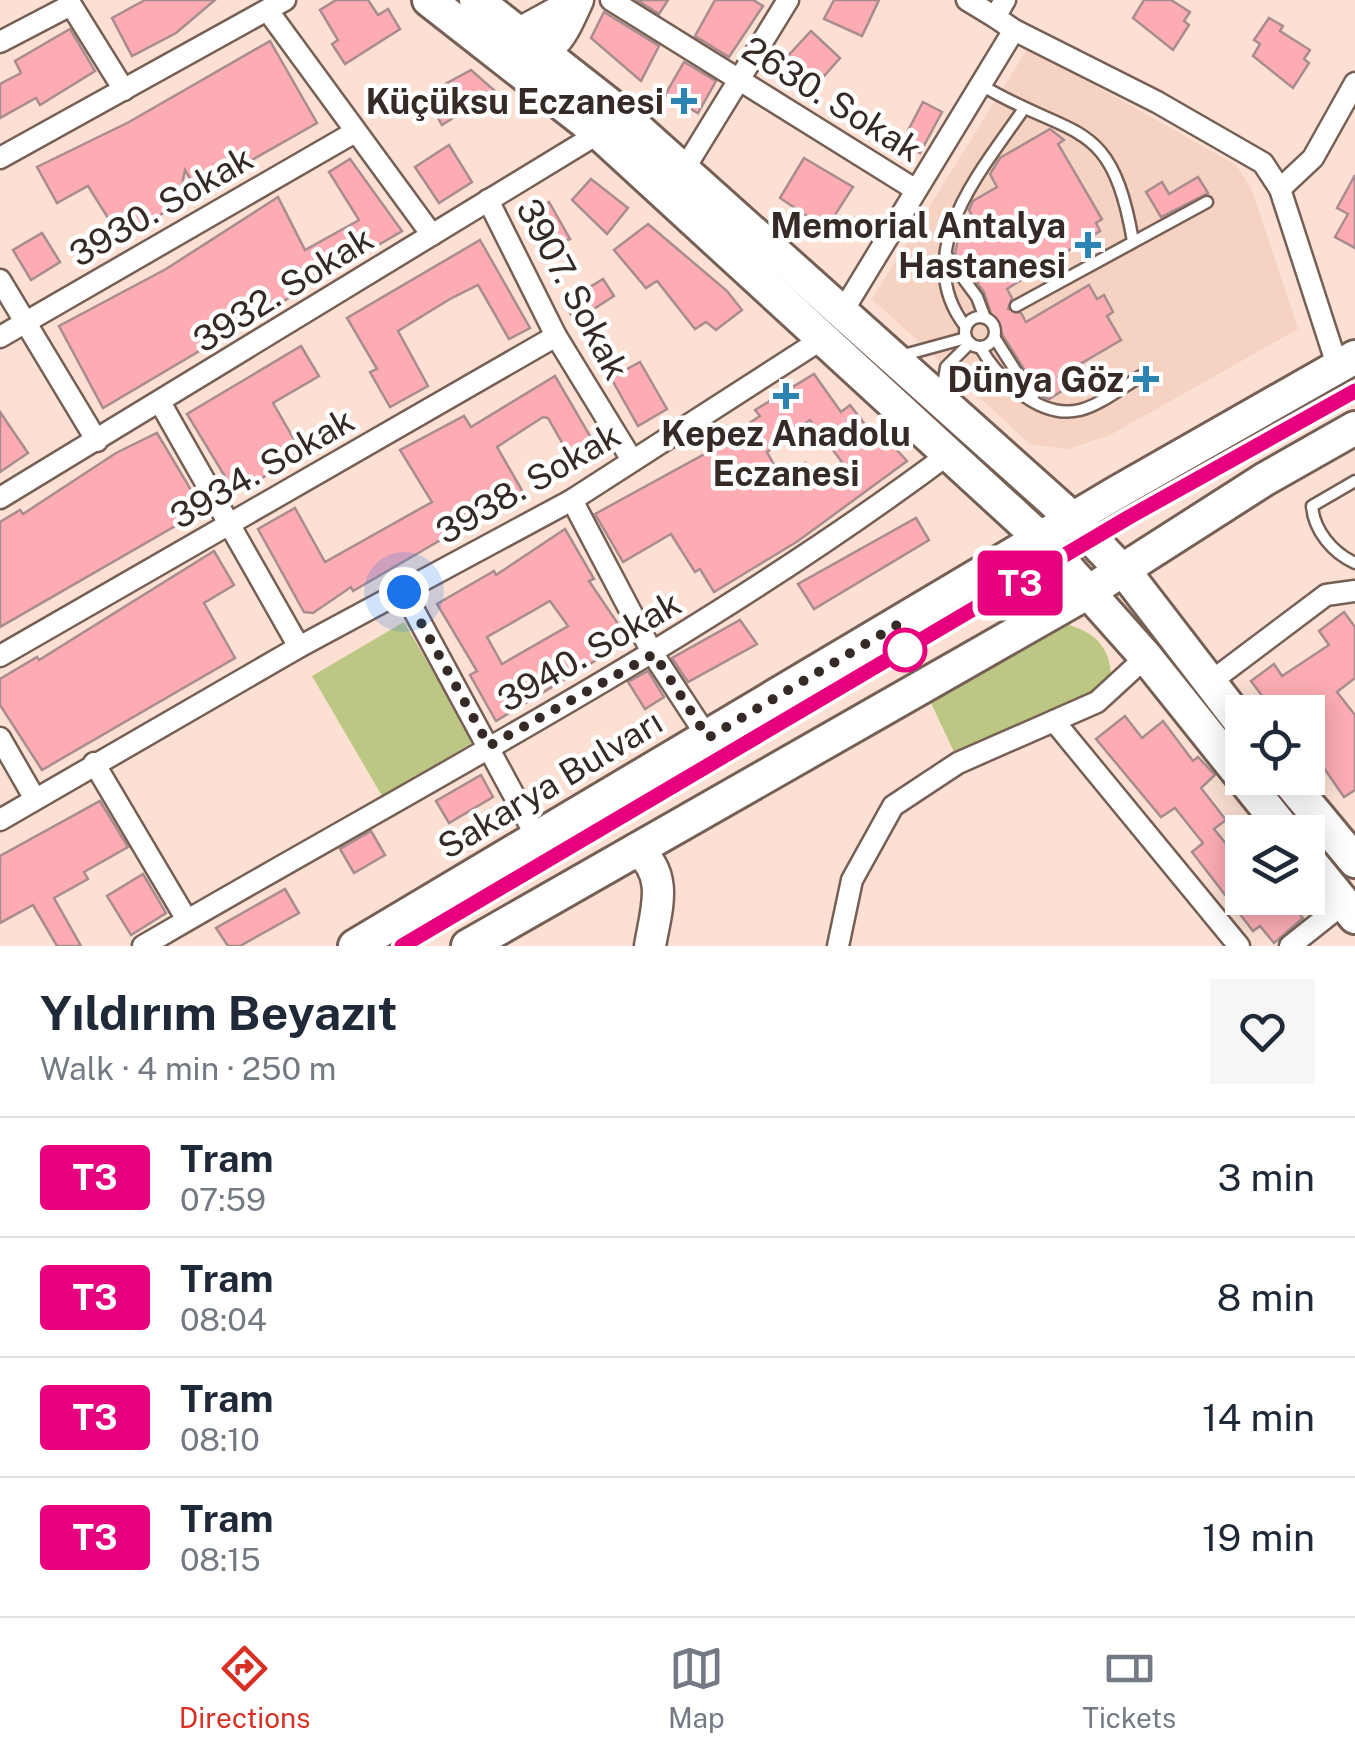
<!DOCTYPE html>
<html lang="en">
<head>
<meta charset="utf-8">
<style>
	:root { --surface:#fff; --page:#f6f6f7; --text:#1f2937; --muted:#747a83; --line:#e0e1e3; --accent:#d93025 }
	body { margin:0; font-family:"Public Sans",sans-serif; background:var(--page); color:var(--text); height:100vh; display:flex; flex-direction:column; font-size:38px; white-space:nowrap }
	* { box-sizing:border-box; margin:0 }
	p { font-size:32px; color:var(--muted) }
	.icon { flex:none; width:55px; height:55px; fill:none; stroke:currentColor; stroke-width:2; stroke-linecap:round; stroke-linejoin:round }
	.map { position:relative; height:946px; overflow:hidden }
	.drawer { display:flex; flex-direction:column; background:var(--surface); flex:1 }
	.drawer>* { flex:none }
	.badge { padding:0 20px; border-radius:8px; font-size:35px; line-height:65px }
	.tools { position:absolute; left:1225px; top:695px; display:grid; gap:20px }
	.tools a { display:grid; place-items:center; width:100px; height:100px; border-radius:0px; background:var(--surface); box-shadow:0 5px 25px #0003; font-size:50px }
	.you { position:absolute; width:50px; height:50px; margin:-25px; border:8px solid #fff; border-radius:50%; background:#1a73e8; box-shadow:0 0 0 15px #1a73e833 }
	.map>.badge { position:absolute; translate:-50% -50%; box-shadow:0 0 0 5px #fff }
	.round { display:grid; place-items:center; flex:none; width:105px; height:105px; border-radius:0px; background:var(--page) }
	.head { display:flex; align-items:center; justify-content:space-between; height:170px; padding:0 40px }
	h1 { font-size:48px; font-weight:700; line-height:75px }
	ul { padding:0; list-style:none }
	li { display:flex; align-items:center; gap:30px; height:120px; padding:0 40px; border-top:2px solid var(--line) }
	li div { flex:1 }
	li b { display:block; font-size:38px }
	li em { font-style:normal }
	li .badge { min-width:110px; font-weight:700; text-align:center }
	.tab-bar { display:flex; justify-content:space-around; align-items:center; height:140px; border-top:2px solid var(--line); background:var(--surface); font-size:28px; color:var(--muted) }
	.tab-bar a { display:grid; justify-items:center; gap:5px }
	.tab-bar .active { color:var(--accent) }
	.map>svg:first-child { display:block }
</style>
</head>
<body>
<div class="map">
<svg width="1355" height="946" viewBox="0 0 1355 946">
	<rect width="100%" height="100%" fill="#fbe0d3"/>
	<path fill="#f5d2c1" d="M1028 48 1236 165 1252 190 1298 329 1110 435 1068 449 1030 444 872 299Z"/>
	<g fill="#bdc784">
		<path d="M404 622 474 742 382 796 312 676Z"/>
		<path d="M1060 622C1089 630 1108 641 1111 673L1088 697 955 754 930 701Z"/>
	</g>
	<g fill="#fdacb4" stroke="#a88c8e" stroke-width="2.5" fill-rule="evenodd">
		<path d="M145 0H215L176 33 132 56 112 18Z"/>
		<path d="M336 0H368L378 15 388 9 400 29 345 64 332 44 338 40 320 10Z"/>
		<path d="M637 0H668L659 14Z"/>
		<path d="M715 0H753L763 6 729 57 695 36Z"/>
		<path d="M834 0H879L862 36 824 19Z"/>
		<path d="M1144 0H1171L1190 12 1184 21 1189 25 1173 50 1133 18Z"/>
		<path d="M604 12 659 46 641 81 591 38Z"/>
		<path d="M1269 18 1283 26 1280 31 1310 50 1304 59 1309 63 1293 88 1253 56 1260 44 1254 40Z"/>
		<path d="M70 29 95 71 40 105 36 98 0 118V84L21 73 15 61Z"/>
		<path d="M811 31 840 58 817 84 787 57Z"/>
		<path d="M270 41 317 123 197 191 185 170 178 205 120 237 88 186 57 203 37 167 129 122Z"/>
		<path d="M684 62 716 81 698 113 665 95Z"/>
		<path d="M471 70 495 91 442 125 425 95Z"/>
		<path d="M923 102 942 112 920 153 901 144Z"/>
		<path d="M1050 129 1064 140 1058 144 1102 219 1096 223 1100 231 1007 289 1012 298 1008 309 1021 313 1026 322 1089 285 1097 299 1104 295 1113 312 1107 316 1121 340 1058 377 1065 389 1049 399 1041 396 993 320 984 292 955 253 958 239 978 227 969 210 973 201 997 187 990 174 1000 158Z"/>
		<path d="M449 145 472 182 439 203 415 167Z"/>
		<path d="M804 158 853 187 826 229 780 198Z"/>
		<path d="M350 159 402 231 103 408 59 326 166 269 278 197 305 250 359 220 329 172Z"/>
		<path d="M1355 175V248L1335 237 1348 214 1337 208Z"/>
		<path d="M1198 177 1208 193 1161 217 1146 192 1162 182 1169 194Z"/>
		<path d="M591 179 628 208 607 234 572 200Z"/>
		<path d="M549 202 570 239 541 250 521 219Z"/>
		<path d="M648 224 727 291 742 310 716 330 706 322 695 329 657 281 646 288 614 250Z"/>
		<path d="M42 233 60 262 31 280 13 250Z"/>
		<path d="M480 240 530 328 509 339 478 285 450 299 398 331 428 386 390 407 370 372 377 369 347 318Z"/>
		<path d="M603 279 614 296 575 321 564 303Z"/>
		<path d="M301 346 319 376 273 403 303 455 235 493 187 414Z"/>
		<path d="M640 362 667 409 638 426 611 378Z"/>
		<path d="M814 374 841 412 850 405 874 436 880 432 907 461 798 541 714 592 700 569 695 572 671 534 623 562 595 514 730 440 728 437 760 416 755 410ZM810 420 842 462 817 481 805 463 782 479 767 452Z"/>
		<path d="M555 376 597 448 573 462 548 418 543 417 497 447 523 492 353 591 351 587 313 613 304 612 258 529 295 508 325 562 432 502 400 450 464 416 471 427Z"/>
		<path d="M0 412 28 453 0 472Z"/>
		<path d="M157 433 203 510 0 627V522L20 510 23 514 116 453Z"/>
		<path d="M916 518 929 540 814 609 798 584Z"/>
		<path d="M565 529 594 579 589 581 629 640 496 721 470 675 477 671 437 604 494 571 496 575ZM550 601 568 626 502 664 487 637Z"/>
		<path d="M214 551 234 585 204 603 235 658 42 770 0 705V679L37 657 39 660Z"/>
		<path d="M1344 612 1355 627V678L1337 692 1355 715V790L1344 797 1308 745V712H1274L1251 681 1274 664 1282 676 1329 645 1319 631Z"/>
		<path d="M740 620 757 644 688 682 672 658Z"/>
		<path d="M648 671 664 697 645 709 628 682Z"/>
		<path d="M1125 716 1142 738 1163 721 1193 761 1198 757 1215 775 1201 788 1226 820 1214 829 1236 856 1242 851V898H1271L1283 911 1291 904 1303 918 1274 943 1260 926 1253 931 1192 852 1203 843 1175 808 1161 817 1096 739Z"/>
		<path d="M481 775 493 797 449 823 436 801Z"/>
		<path d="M100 801 128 847 84 872 88 879 54 898 81 946H57L33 905 0 923V856Z"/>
		<path d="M371 831 385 855 354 873 340 849Z"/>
		<path d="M143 874 166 913 131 935 107 896Z"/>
		<path d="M285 889 299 913 240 946H228L216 928Z"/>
	</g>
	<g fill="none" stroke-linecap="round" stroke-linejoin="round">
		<defs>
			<g id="lane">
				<path d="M981 85C1075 141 1111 115 1133 241"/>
				<path d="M946 255 977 297 985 318"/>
				<path d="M1016 306 1207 202"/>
				<circle cx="980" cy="332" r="15"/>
				<path d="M966 327C908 254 981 171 1023 110"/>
				<path d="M994 337 1033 398"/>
				<path d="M980 347C998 378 1039 420 1080 410 1100 405 1123 387 1141 376"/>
				<path d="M900 356 966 338"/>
				<path d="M942 392 946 367 970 343"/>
				<path d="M1355 481 1312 506C1314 531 1333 553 1355 563"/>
			</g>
			<g id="street">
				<path d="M68 0 124 90"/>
				<path d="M611 0 916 190"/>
				<path d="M967 0 995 17"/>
				<path d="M1005 0 995 17 1014 30 1157 102 1263 163 1280 189 1337 365"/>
				<path d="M268 11 432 235"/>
				<path d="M0 42 71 5"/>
				<path d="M0 158 285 0"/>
				<path d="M683 171 788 0"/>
				<path d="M1280 189 1313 158 1355 83"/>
				<path d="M488 200 556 336 632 460"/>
				<path d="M0 280 97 441"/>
				<path d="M841 314 1014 30"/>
				<path d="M0 337 355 132"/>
				<path d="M161 404 299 647"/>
				<path d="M0 498 599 133"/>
				<path d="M572 500 653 654 708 738"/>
				<path d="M404 592 537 838"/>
				<path d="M0 656 556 336"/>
				<path d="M1209 683 1326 595 1355 591"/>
				<path d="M1054 721 1239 946"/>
				<path d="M0 738 35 799"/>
				<path d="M94 763 187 920"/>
				<path d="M0 820 299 647 572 500 822 339"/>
				<path d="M143 946C416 786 696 643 950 453"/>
				<path d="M838 946 852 880 893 806 958 763 1097 702 1146 657"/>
				<path d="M1290 946 1343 904"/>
			</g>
			<g id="secondary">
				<path d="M518 34 558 12 570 0"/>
				<path d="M520 58C557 52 563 32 578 0"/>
				<path d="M636 849C670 874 656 910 650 946"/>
			</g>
			<g id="primary">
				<path d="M429 0 599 133 1041 539 1146 657 1286 832"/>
				<path d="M476 0 615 109 1073 519 1132 581 1242 724"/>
				<path d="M1286 778 1355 861"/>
				<path d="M1308 859 1355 917"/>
				<path d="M355 946 1116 493 1355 357"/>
				<path d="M468 946 1090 591 1265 479 1355 428"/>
			</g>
		</defs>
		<use href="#lane" stroke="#765f54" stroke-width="15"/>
		<use href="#street" stroke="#765f54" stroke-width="25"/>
		<use href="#secondary" stroke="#765f54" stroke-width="35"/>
		<use href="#primary" stroke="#765f54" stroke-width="38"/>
		<path stroke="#bca69c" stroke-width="4" stroke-dasharray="8 5" stroke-linecap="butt" d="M1003 587 1014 605"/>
		<use href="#lane" stroke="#fff" stroke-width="10"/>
		<use href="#street" stroke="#fff" stroke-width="20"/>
		<use href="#secondary" stroke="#fff" stroke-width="30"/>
		<use href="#primary" stroke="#fff" stroke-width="32"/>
		<path stroke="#64554e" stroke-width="2.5" d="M402 946 1131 517 1355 391"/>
	</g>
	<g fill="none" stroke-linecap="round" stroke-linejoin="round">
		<defs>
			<path id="line" d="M402 946 1131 516 1355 391"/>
		</defs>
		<use href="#line" stroke="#fff" stroke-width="22"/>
		<use href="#line" stroke="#e6007e" stroke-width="15"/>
		<path stroke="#352a25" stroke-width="10" stroke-dasharray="0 18" d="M404 592 489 746 654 654 708 738 897 625 905 650"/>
	</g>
	<g fill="#2c84b2" stroke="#fff" stroke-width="4">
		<path d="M679 86h10v10h10v10h-10v10h-10v-10h-10v-10h10z"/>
		<path d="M1083 230h10v10h10v10h-10v10h-10v-10h-10v-10h10z"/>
		<path d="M1141 364h10v10h10v10h-10v10h-10v-10h-10v-10h10z"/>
		<path d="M781 381h10v10h10v10h-10v10h-10v-10h-10v-10h10z"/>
	</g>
	<circle fill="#fff" stroke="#e6007e" stroke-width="5" cx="905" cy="650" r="20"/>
	<g text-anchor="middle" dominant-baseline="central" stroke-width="9" stroke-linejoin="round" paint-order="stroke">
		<g font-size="35" fill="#352a25" stroke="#fff">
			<text transform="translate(832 99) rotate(32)">2630. Sokak</text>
			<text transform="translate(161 206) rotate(-30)">3930. Sokak</text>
			<text transform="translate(283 289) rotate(-32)">3932. Sokak</text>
			<text transform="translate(573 289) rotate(62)">3907. Sokak</text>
			<text transform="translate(262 468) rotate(-30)">3934. Sokak</text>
			<text transform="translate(528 483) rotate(-30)">3938. Sokak</text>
			<text transform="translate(589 651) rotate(-30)">3940. Sokak</text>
			<text transform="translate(550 784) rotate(-31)">Sakarya Bulvarı</text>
		</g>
		<g font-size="35" font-weight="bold" fill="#352a25" stroke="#fff" text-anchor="end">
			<text x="664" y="101">Küçüksu Eczanesi</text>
			<text x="1066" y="225">Memorial Antalya<tspan x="1066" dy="40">Hastanesi</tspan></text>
			<text x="1124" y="379">Dünya Göz</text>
			<text x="786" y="433" text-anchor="middle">Kepez Anadolu<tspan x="786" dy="40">Eczanesi</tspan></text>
		</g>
	</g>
</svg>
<div class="tools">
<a><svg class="icon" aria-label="locate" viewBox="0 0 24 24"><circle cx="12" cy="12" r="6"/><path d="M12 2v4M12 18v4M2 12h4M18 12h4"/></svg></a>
<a><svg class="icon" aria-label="layers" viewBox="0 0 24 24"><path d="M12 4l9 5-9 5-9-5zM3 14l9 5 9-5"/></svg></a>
</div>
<div class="you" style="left:404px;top:592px"></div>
<b class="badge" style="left:1020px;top:583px;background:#e6007e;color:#fff">T3</b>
</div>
<section class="drawer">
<div class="head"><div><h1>Yıldırım Beyazıt</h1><p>Walk · 4 min · 250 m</p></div><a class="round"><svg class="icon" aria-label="heart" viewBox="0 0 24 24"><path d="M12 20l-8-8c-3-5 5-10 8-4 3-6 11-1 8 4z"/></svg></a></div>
<ul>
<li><span class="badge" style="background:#e6007e;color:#fff">T3</span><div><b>Tram</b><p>07:59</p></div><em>3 min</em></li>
<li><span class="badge" style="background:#e6007e;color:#fff">T3</span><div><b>Tram</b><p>08:04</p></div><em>8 min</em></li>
<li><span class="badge" style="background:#e6007e;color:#fff">T3</span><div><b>Tram</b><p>08:10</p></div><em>14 min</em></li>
<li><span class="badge" style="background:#e6007e;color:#fff">T3</span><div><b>Tram</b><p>08:15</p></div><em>19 min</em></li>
</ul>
</section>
<nav class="tab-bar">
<a class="active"><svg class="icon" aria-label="directions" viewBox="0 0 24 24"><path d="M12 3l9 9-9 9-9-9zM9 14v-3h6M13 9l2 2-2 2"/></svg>Directions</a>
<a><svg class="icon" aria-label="map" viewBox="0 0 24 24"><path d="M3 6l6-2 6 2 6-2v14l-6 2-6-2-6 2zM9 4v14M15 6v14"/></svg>Map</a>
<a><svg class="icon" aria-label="tickets" viewBox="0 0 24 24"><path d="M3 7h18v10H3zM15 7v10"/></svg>Tickets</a>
</nav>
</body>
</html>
